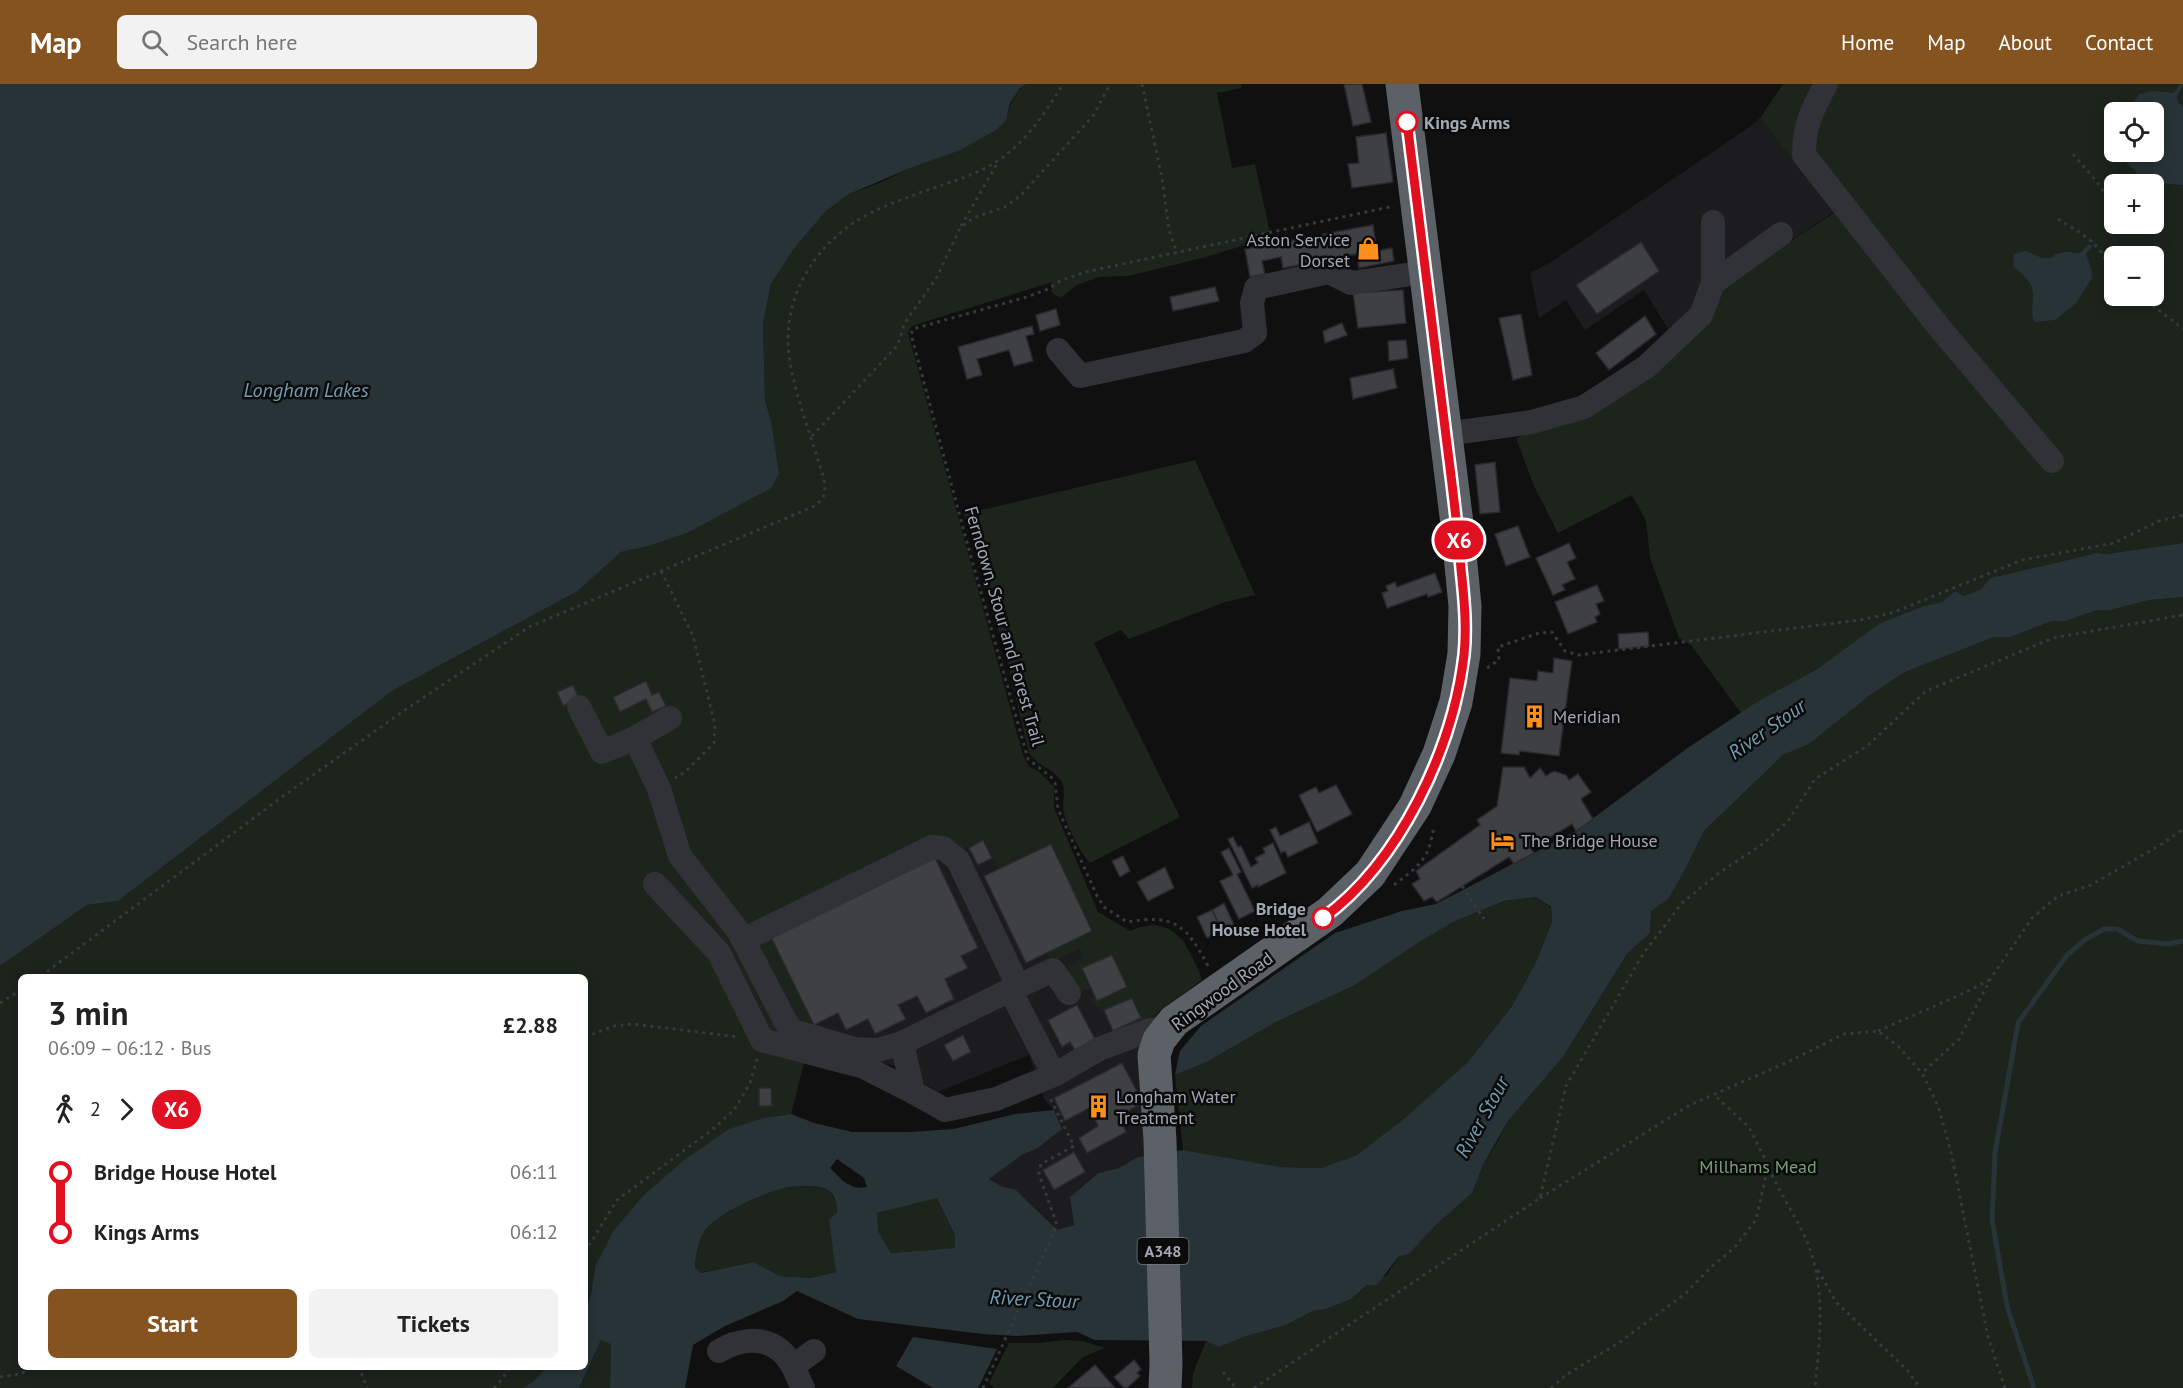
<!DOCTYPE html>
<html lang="en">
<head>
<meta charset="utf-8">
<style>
	:root { --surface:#fff; --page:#f2f2f2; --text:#222; --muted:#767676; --accent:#85531f }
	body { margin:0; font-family:"PT Sans",sans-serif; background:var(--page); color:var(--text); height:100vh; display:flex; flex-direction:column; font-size:22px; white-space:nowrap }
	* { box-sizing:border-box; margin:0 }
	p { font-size:20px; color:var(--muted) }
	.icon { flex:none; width:33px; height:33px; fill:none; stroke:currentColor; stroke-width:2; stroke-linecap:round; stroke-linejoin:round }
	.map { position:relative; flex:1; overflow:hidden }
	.drawer { position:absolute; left:18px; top:890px; width:570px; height:396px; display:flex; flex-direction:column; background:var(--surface); border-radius:9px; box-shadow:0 3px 15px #0003 }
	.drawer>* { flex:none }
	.badge { padding:0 12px; border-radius:20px; font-size:21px; line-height:39px }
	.tools { position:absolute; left:2104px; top:18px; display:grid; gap:12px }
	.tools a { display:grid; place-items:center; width:60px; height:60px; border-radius:9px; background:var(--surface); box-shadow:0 3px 15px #0003; font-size:30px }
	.map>.badge { position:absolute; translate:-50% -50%; box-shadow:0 0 0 3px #fff }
	.legs { display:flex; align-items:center; gap:9px; height:66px; padding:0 30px; font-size:20px }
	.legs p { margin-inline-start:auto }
	.overview { display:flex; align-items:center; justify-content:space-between; height:102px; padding:0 30px }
	h1 { font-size:33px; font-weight:700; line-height:45px }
	.button { display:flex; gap:12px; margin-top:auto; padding:12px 30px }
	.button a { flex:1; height:69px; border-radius:9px; background:var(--accent); color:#fff; font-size:24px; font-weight:700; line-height:69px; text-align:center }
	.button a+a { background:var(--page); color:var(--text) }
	ul { padding:0 30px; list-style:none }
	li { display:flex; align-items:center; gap:21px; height:60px; font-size:22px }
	li i { display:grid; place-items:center; width:9px; height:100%; margin:0 8px; background:currentColor }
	li i::after { content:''; width:15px; height:15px; margin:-8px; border:4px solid; border-radius:50%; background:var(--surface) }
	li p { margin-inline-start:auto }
	li:first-child i { background:linear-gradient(#0000 50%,currentColor 0) }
	li:last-child i { background:linear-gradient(currentColor 50%,#0000 0) }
	header { display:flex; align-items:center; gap:36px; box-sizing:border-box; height:84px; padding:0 30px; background:var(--accent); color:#fff }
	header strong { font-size:28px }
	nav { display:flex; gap:33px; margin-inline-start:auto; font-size:21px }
	.search { width:420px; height:54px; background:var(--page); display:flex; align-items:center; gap:15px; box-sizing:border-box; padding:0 21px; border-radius:9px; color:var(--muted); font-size:22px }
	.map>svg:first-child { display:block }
</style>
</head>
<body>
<header>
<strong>Map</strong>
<div class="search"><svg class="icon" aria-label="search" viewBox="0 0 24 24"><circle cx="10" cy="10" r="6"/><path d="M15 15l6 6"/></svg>Search here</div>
<nav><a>Home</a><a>Map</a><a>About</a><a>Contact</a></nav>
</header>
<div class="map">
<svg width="2183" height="1304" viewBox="0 0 2183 1304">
	<rect width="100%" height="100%" fill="#101011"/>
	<g fill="#1c1c1e">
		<path d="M1760 34 1834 128 1723 201 1678 261 1644 206 1585 246 1566 216 1539 234 1530 189 1551 178 1748 44Z"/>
		<path d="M1038 687 1054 703V724L1098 828 1130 847 1153 840 1171 846 1184 857 1202 896 1159 927 1149 962 1153 1071 1138 1073 1119 1084 1097 1089 1070 1113 1074 1141 1057 1146 1015 1105 1003 1103 989 1095 1022 1071 1038 1064 1062 1045 1054 1026 1044 1015 1029 971 938 1008 895 982 777 954 730 861Z"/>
	</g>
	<g fill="#1c241c" fill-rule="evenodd">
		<path d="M1027 0H1241L1242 4 1217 9 1232 84 1255 80 1271 153 1206 173 1129 192 1099 193 1077 201 1061 214 1051 208 1052 198 918 240 911 243 908 249 1023 671 1029 683 1038 687 1054 703V724L1098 828 1130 847C1161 834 1178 845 1192 873 1196 881 1200 888 1202 896L1159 927 1145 941 1127 946 1120 944 1141 934 1132 914 1104 926 1096 923 1090 915 1095 913 1097 917 1127 903 1112 871 1082 884 1091 905 1082 907C1072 901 1067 893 1068 882L1083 873 1080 865 1052 878 1046 869 1092 847 1051 760 999 785 982 756 969 764 934 774 814 941 791 1030 764 1034 595 1183 591 1210 585 1229V892H21V1282L547 1283 534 1297 523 1304H0V882L87 821 118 817 392 607 578 507 621 468 649 462 771 337 765 316 763 239 771 200 793 166 824 129 847 111 882 98 1006 36C1010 21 1014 7 1027 0Z"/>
		<path d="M1783 0H2183V459L2106 470 2097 469 1990 494 1981 505 1964 512 1955 507 1942 518 1924 522 1741 629 1691 561 1679 554 1650 474 1646 437 1632 411 1558 449 1534 402 1516 354 1588 328 1723 201 1834 129 1760 34ZM2115 28H2154V68H2115ZM2115 100H2154V140H2115ZM2115 172H2154V212H2115Z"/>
		<path d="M1195 376 1255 511 1222 519 1129 555 1121 546 1094 559 1180 733 1090 779C1080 768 1065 739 1063 724 1063 717 1065 708 1063 701 1058 686 1038 683 1029 669L1005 569 964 430Z"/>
		<path d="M2183 513V1304H1192L1193 1289 1206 1257 1219 1263 1244 1253 1286 1241 1313 1227 1326 1225 1351 1215 1368 1201 1387 1191 1398 1173 1409 1170 1436 1141 1472 1109 1483 1081 1498 1057 1508 1037 1563 973 1627 870 1650 849V827L1668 814 1685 786 1704 747 1783 671 1809 660 1869 612 1905 588 1994 553H2011L2052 537H2066L2097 526H2110L2150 516Z"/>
		<path d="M1536 813 1551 824 1552 838 1536 878 1512 922 1468 978 1405 1035 1357 1071 1321 1084 1281 1083 1183 1066 1175 991 1207 978 1276 938 1355 901 1418 859 1453 838 1504 817Z"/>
		<path d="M788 1103C811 1103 837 1096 837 1129L829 1136 837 1188 811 1194 780 1192 754 1178 700 1189 695 1184C696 1169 699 1150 711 1140 727 1125 766 1108 788 1103Z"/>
		<path d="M937 1114 955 1153 956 1164 891 1169 878 1147 876 1129Z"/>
		<path d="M601 1256 611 1259 610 1304H579Z"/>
		<path d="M1064 1256 1082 1257 1105 1264 1083 1273 1053 1304H994L989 1299 1009 1259H1039Z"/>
	</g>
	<g fill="#283338" fill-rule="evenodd">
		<path d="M0 0H1027L1020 4 1010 19 1006 36 996 46 958 67 915 82 847 111 824 129 793 166 771 200 763 239 765 316 771 337 779 390 771 404 689 448 649 462 621 468 578 507 392 607 118 817 87 821 0 882Z"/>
		<path d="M2180 0H2183L2177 13 2178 18 2183 23V101L2155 99 2145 94 2137 100H2130L2137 88 2127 79 2123 68H2154V28H2127L2139 10 2153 7 2174 9Z"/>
		<path d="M2089 160 2092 162 2086 170 2092 188V194L2077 218 2055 236 2034 238C2030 226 2035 215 2032 204 2030 195 2019 188 2013 182L2014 170 2026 167 2042 174H2051L2056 170 2066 168 2080 169Z"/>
		<path d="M2183 459V513L2150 516 2110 526H2097L2066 537H2052L2011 553H1994L1905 588 1869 612 1809 660 1783 671 1704 747 1685 786 1668 815 1651 827 1650 849 1627 870 1563 973 1508 1037 1483 1081 1472 1109 1436 1141 1409 1170 1398 1173 1377 1201H1367L1351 1215 1326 1225 1313 1227 1286 1241 1244 1253 1219 1263 1206 1257 1095 1256 1077 1248 1017 1252 983 1250 858 1235 797 1207 783 1217 723 1243 693 1261 685 1304H610L611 1260 601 1256 579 1304H523L534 1297 547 1283 585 1282V1229L591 1210 595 1183 614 1146 644 1111 683 1077 729 1045 764 1034 791 1030 814 1039 852 1048H909L954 1045 1015 1030 1054 1026 1062 1045 1038 1064 1022 1071 989 1095 1003 1103 1015 1105 1057 1146 1074 1141 1070 1113 1098 1089 1119 1084 1138 1073 1183 1066 1281 1083 1321 1084 1357 1071 1405 1034 1468 978 1512 922 1536 878 1552 838 1551 823 1536 813 1504 817 1453 838 1418 859 1355 901 1276 938 1207 978 1175 991 1180 967 1201 942 1335 849 1402 827 1436 820 1576 747 1689 663 1757 618 1817 585 1879 540 1924 522 1942 518 1955 507 1964 512 1981 505 1990 494 2097 469 2106 470ZM837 1075 864 1094 867 1103C850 1107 841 1095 830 1084ZM788 1103C811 1103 837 1096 837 1128L829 1136 836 1188 811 1194 780 1192 754 1178 701 1189 695 1184C696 1169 699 1150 711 1140 727 1125 766 1108 788 1103ZM937 1114 955 1152V1164L891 1169 878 1147 877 1129Z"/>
		<path d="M913 1253 997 1265 978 1304H933L896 1282Z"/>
	</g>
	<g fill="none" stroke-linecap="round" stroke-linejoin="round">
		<path stroke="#283338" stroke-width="5" d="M2034 1304 2007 1222 1992 1135 1995 1069 2018 939 2067 871 2086 855 2104 845H2117L2138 857 2168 860 2183 857"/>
	</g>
	<g fill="#3e4044" stroke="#2a2a2d" stroke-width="1.5">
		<path d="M1344 0H1362L1371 38 1353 42Z"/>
		<path d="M1386 49 1393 98 1352 104 1348 80 1359 79 1356 53Z"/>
		<path d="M1373 141 1377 167 1392 164 1394 177 1359 184 1357 170 1283 184 1281 173 1262 177 1265 190 1250 193 1245 165Z"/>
		<path d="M1641 158 1659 187 1597 230 1576 201Z"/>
		<path d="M1215 203 1219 217 1173 227 1170 213Z"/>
		<path d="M1403 206 1406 239 1358 244 1353 209Z"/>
		<path d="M1056 225 1060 241 1040 247 1036 231Z"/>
		<path d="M1521 230 1532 291 1513 296 1499 234Z"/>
		<path d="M1645 232 1656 250 1609 286 1596 269Z"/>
		<path d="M1342 239 1347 251 1325 259 1323 247Z"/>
		<path d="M1032 242 1034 250 1026 252 1033 277 1014 282 1009 266 977 275 982 291 967 295 958 263Z"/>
		<path d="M1406 256 1408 274 1389 277 1388 257Z"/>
		<path d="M1393 285 1397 304 1353 315 1350 294Z"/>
		<path d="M1495 378 1500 428 1480 430 1475 381Z"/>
		<path d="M1518 442 1530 473 1506 482 1495 450Z"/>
		<path d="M1569 459 1576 474 1567 478 1575 495 1562 501 1565 506 1553 511 1536 474Z"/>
		<path d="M1435 489 1442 508 1428 513 1427 510 1387 524 1382 509 1388 507 1386 502 1395 498 1397 503Z"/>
		<path d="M1597 501 1604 517 1596 520 1600 530 1595 533 1597 538 1568 550 1555 518Z"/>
		<path d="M1648 548 1649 562 1619 565 1618 550Z"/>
		<path d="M1554 574 1572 577 1559 672 1520 667 1519 671 1501 669 1510 594 1537 597 1538 587 1553 589Z"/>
		<path d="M646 597 652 611 659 608 666 622 652 628 646 615 620 628 613 613Z"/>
		<path d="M573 601 579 615 563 622 557 608Z"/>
		<path d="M1503 683H1524L1530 694 1540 684 1546 692 1554 687 1566 691 1569 696 1578 690 1591 708 1581 715 1593 735 1576 747 1572 740 1531 765 1534 769 1514 780 1509 773 1437 818 1432 813 1424 817 1412 800 1420 795 1416 787 1480 741 1477 736 1497 722Z"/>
		<path d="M1336 701 1352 730 1317 748 1299 711 1316 703 1319 709Z"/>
		<path d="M1309 738 1318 759 1288 773 1285 767 1281 769 1270 746 1276 743 1280 752Z"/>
		<path d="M1233 753 1238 763 1241 762 1251 783 1258 779 1255 774 1265 769 1263 764 1273 759 1286 789 1258 803V801L1252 804 1228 755Z"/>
		<path d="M983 756 992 774 978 781 969 764Z"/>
		<path d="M1051 760 1092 847 1026 879 984 792Z"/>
		<path d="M1229 764 1241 788 1237 790 1255 827 1239 835 1220 797 1233 791 1221 768Z"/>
		<path d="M1123 772 1130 787 1120 793 1112 777Z"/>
		<path d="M935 774 978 864 961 872 968 884 945 895 954 915 926 929 917 912 898 921 906 935 875 950 868 935 846 946 838 929 814 941 771 853Z"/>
		<path d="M1165 783 1174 804 1148 817 1137 798Z"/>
		<path d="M1224 819 1234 841 1222 847 1212 826Z"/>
		<path d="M1212 826 1222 847 1207 854 1197 833Z"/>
		<path d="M1112 871 1127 903 1097 917 1082 884Z"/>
		<path d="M1132 914 1141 934 1113 947 1104 926Z"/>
		<path d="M1077 921 1096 957 1076 968 1070 958 1062 963 1048 936Z"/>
		<path d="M963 951 971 968 953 977 944 961Z"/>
		<path d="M1122 979 1143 1019 1118 1032 1126 1048 1087 1069 1079 1054 1098 1042 1089 1024 1065 1037 1054 1014Z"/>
		<path d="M759 1004H771L772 1022H759Z"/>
		<path d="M1074 1068 1085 1088 1054 1106 1043 1086Z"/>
		<path d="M1134 1276 1141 1285 1137 1289 1140 1292 1127 1304H1124L1114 1293Z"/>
		<path d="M1095 1281 1115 1304H1068Z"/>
	</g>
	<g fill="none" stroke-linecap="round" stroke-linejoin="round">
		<g stroke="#363a3e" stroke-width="3" stroke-dasharray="3 4.5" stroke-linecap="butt">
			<path d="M1142 0 1162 94 1169 146 1177 169"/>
			<path d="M2073 70 2097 98 2115 124"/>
			<path d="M2058 135C2072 144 2088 152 2099 165 2105 173 2107 182 2115 190"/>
			<path d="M961 142 998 78"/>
			<path d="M2141 212 2183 245"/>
			<path d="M812 352 898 261 904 240 937 193 960 144 973 134 1005 123 1021 111 1093 32 1110 0"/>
			<path d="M661 487 693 552 715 641 714 659 686 687 675 694"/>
			<path d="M1487 584 1499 576 1498 563 1539 549 1552 548 1565 567 1578 571 1860 536 1892 529 2022 476 2114 459 2159 437 2183 431"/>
			<path d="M1394 801C1421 780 1429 776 1434 741"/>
			<path d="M1462 802 1484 835"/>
			<path d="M1208 882C1186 840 1174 830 1127 838L1104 823 1097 812 1058 725 1055 699 1051 693 1028 675 969 466 911 250 913 245 1027 213 1048 205 1060 197 1085 188 1394 122"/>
			<path d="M41 892 286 710 405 626 529 543 817 421 825 410 824 395C812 354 795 313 789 272 783 219 807 173 849 142 868 128 892 119 914 111 942 100 974 93 999 76 1026 58 1046 28 1063 0"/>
			<path d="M0 919 21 906"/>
			<path d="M1878 947 1962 910 1991 895"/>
			<path d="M585 953 614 942 633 940 739 953"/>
			<path d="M1766 1077C1776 1103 1792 1126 1804 1151 1827 1199 1820 1252 1815 1304"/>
			<path d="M1540 1114 1690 1021 1792 976 1844 950 1878 947 1898 962 1922 989"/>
			<path d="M585 1168 617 1116 713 1045 734 1026 750 999 757 975"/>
			<path d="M1818 1186 1836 1218 1907 1286 1920 1304"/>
			<path d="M359 1282 367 1304"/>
			<path d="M1223 1288 1236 1304"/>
			<path d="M0 1293 21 1290 33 1282"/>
			<path d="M494 1304 499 1299 511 1282"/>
			<path d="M983 1304 1057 1141 1039 1090 1041 1080 1074 1062 1050 1014"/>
			<path d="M1254 1304 1540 1114 1566 1002 1643 870 1682 819 1719 789 1764 759 1788 737 1815 695 1867 662 1926 607 2053 554 2183 531"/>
			<path d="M1551 1304 1566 1291 1620 1258 1686 1209 1710 1184 1734 1164 1756 1136 1765 1096 1764 1073 1749 1043 1714 1011"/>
			<path d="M2005 1304 1988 1253 1951 1068 1938 1022 1922 989 1959 955 1991 894 2032 834 2058 812 2091 801 2162 760 2183 745"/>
		</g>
		<g stroke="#313237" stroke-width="24">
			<path d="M1826 0C1812 26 1804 41 1804 71L1938 242 2052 377"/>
			<path d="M1713 199 1781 150"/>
			<path d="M1058 266 1080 292 1244 257 1255 249 1252 219 1256 204 1329 188 1351 199 1426 188"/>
			<path d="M1446 350 1532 338 1584 323 1646 283 1701 231 1713 199V138"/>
			<path d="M579 623 602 668 635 654"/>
			<path d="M670 634 635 654 659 705 680 772 739 848 790 946 855 965 878 966 902 959 913 1008 945 1026 996 1015 1054 991 1099 965 1150 946 1168 945"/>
			<path d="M655 800 719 869 762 956 864 983 913 1008"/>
			<path d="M743 856 932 763 943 764 958 776 1018 902"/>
			<path d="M902 959 1010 906"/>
			<path d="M1054 991 1010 906 1053 886 1069 909"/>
			<path d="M719 1267C737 1256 763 1251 781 1267 792 1277 797 1291 803 1304"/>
			<path d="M793 1282 814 1267"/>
		</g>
		<path stroke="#5c6168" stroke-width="33" d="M1165 1304 1166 1279 1160 1056 1154 971 1159 956 1174 937 1330 828 1370 790 1415 722 1439 670 1456 618 1464 570 1465 522 1457 440 1402 0"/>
	</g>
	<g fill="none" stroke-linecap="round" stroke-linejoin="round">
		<defs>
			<path id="line-1" d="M1323 834C1400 778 1453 664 1464 571 1467 543 1464 513 1461 485 1458 446 1453 407 1448 368 1434 258 1420 148 1407 38"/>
		</defs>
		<use href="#line-1" stroke="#fff" stroke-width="14"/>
		<use href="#line-1" stroke="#e01021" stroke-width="9"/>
	</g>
	<defs>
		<symbol id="shop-bare" viewBox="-9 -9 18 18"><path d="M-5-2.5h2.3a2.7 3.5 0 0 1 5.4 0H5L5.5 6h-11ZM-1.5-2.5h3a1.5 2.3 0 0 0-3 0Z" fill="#fe8f1b" stroke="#0b0b0c" stroke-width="2.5" paint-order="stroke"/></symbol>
		<symbol id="building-bare" viewBox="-9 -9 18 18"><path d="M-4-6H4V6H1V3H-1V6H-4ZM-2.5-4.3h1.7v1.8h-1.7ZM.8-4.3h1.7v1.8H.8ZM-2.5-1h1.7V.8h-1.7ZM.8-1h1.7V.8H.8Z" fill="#fe8f1b" stroke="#0b0b0c" stroke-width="2.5" paint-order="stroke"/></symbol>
		<symbol id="hotel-bare" viewBox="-9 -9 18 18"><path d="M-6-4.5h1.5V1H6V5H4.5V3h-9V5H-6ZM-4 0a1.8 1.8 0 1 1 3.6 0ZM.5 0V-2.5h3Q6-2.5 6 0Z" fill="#fe8f1b" stroke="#0b0b0c" stroke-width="2.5" paint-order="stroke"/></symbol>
	</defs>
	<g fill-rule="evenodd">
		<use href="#shop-bare" x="1352" y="148" width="33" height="33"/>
		<use href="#building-bare" x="1518" y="616" width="33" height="33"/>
		<use href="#hotel-bare" x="1486" y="740" width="33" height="33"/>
		<use href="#building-bare" x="1082" y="1006" width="33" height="33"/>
	</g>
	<g fill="#fff" stroke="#e01021" stroke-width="3">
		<circle cx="1407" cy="38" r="10"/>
		<circle cx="1323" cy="834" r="10"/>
	</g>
	<g text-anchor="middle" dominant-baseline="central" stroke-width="5" stroke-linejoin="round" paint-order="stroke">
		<rect fill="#0b0b0c" stroke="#737a81" stroke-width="1.5" x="1137.5" y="1154" width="51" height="26" rx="4.5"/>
		<g font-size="16" font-weight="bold" fill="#a0a9b3">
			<text x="1163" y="1167">A348</text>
		</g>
		<g font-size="18" font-weight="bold" fill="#a0a9b3" stroke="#0b0b0c" text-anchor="start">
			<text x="1424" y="38">Kings Arms</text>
			<text x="1306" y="824" text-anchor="end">Bridge<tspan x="1306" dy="21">House Hotel</tspan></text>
		</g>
		<g font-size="18" fill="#a0a9b3" stroke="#0b0b0c" text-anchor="start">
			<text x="1350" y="155" text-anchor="end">Aston Service<tspan x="1350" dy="21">Dorset</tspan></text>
			<text x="1553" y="632">Meridian</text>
			<text x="1521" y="756">The Bridge House</text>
			<text x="1116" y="1012">Longham Water<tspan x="1116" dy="21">Treatment</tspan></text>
		</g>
		<g font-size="18" fill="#a0a9b3" stroke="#0b0b0c">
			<text transform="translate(1005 542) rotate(74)">Ferndown, Stour and Forest Trail</text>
			<text transform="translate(1222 907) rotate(-36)">Ringwood Road</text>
		</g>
		<g font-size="18" fill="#79a075" stroke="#0b0b0c">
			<text x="1758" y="1082">Millhams Mead</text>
		</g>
		<g font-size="20" font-style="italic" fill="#739eb2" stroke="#0b0b0c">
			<text x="306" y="306">Longham Lakes</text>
			<text transform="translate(1767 645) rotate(-35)">River Stour</text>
			<text transform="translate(1482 1033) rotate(-61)">River Stour</text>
			<text transform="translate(1034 1215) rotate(3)">River Stour</text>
		</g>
	</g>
</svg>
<div class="tools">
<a><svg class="icon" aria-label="locate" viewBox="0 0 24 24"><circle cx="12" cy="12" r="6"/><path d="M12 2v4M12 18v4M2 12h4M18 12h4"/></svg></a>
<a>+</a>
<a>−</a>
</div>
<b class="badge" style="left:1459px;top:456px;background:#e01021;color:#fff">X6</b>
<section class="drawer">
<div class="overview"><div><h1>3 min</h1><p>06:09 – 06:12 · Bus</p></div><b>£2.88</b></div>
<div class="legs"><svg class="icon" aria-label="walk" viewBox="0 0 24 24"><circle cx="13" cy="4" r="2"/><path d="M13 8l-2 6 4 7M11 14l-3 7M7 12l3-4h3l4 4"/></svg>2<svg class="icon" aria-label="forward" viewBox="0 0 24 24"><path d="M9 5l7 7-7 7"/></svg><b class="badge" style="background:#e01021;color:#fff">X6</b></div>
<ul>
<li><i style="color:#e01021"></i><b>Bridge House Hotel</b><p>06:11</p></li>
<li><i style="color:#e01021"></i><b>Kings Arms</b><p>06:12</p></li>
</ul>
<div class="button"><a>Start</a><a>Tickets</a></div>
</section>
</div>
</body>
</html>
